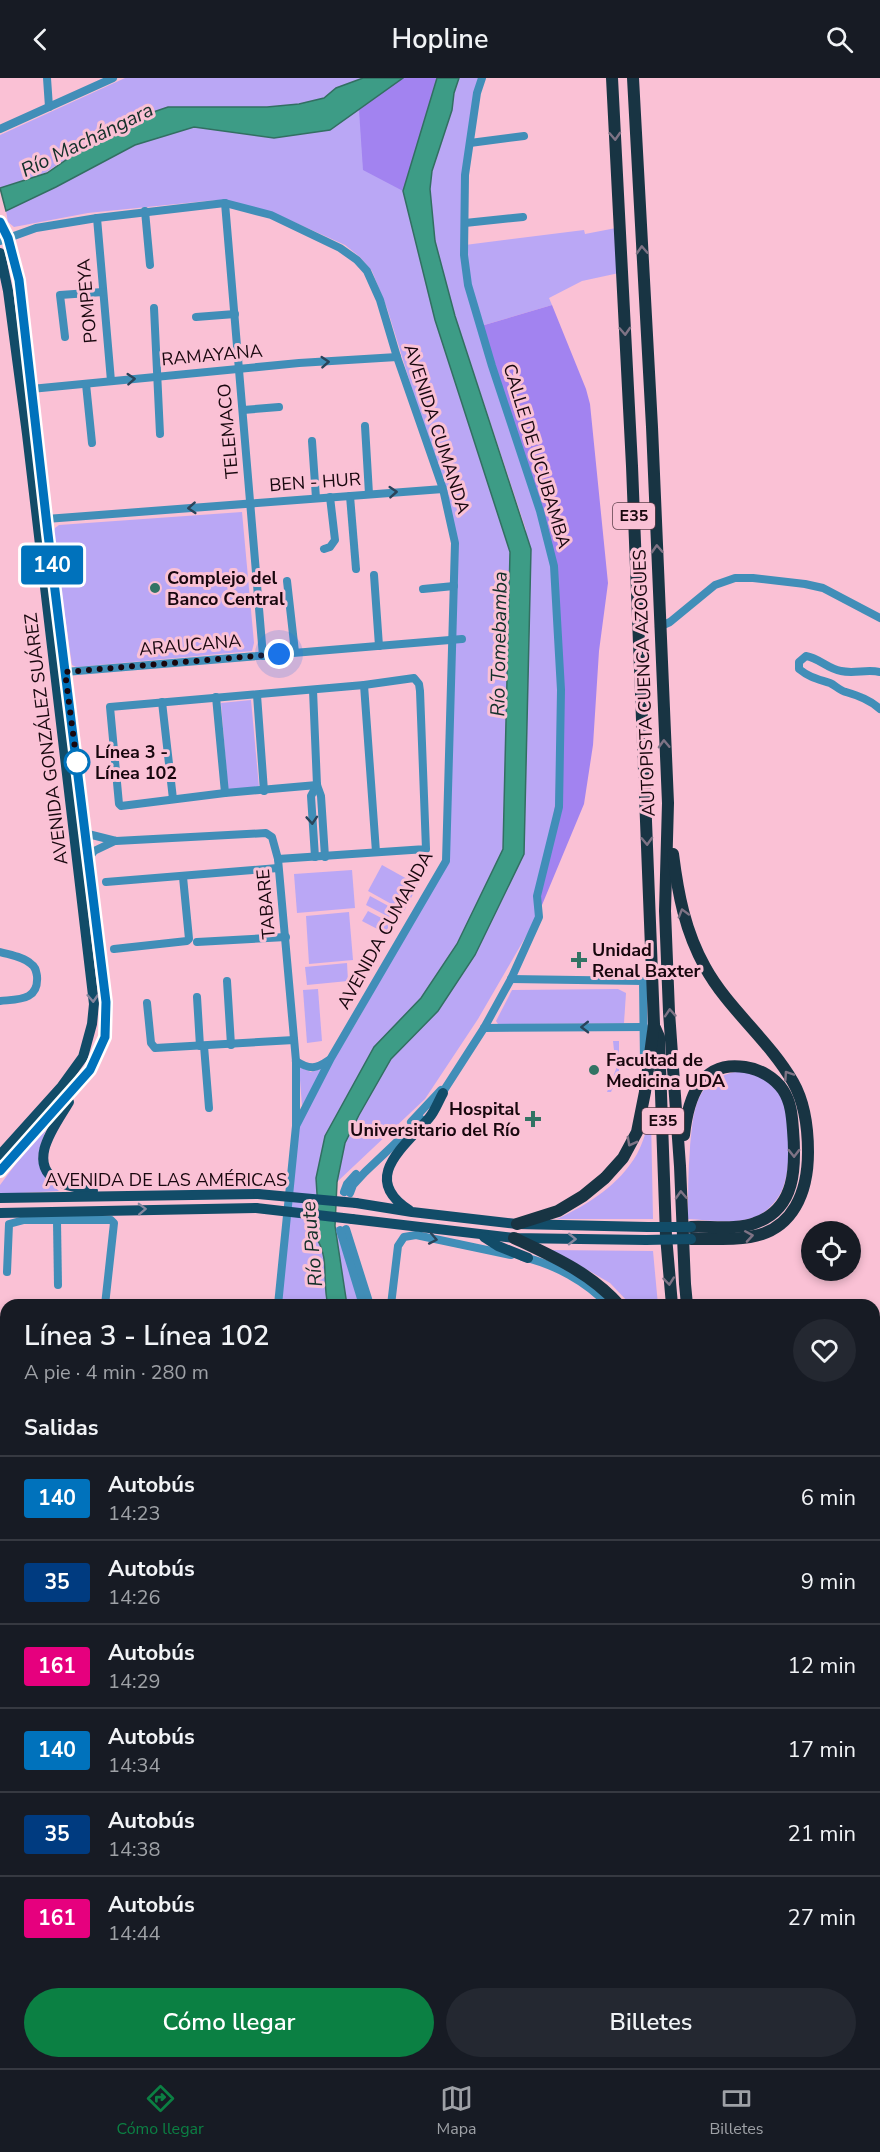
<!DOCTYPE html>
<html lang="es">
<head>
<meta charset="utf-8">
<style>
	:root { --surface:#171b24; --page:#242831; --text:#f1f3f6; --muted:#9ea1a6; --line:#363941; --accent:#0b8043 }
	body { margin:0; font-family:"Nunito Sans",sans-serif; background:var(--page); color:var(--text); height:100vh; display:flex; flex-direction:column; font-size:22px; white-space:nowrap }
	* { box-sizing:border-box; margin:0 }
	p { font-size:20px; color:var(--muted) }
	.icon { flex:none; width:33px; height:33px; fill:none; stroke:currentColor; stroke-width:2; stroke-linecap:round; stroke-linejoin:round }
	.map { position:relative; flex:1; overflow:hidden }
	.drawer { position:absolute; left:0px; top:1221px; width:880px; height:770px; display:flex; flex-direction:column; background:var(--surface); border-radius:18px 18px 0 0; box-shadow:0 3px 9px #0003 }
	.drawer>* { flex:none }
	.badge { padding:0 12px; border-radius:4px; font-size:21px; line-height:39px }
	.buttons { position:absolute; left:801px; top:1143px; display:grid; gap:12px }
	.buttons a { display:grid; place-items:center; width:60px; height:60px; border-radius:50%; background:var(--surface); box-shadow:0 3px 9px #0003; font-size:30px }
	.you { position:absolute; width:30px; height:30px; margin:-15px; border:4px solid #fff; border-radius:50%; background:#1a73e8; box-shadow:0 0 0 9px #1a73e833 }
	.map>.badge { position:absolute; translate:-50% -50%; box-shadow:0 0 0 3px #fff }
	h2 { padding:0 24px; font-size:22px; line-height:54px }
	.round { display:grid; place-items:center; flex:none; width:63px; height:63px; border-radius:32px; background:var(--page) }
	.head { display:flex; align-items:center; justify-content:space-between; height:102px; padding:0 24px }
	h1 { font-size:28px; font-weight:600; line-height:45px }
	.cta { display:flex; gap:12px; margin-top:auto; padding:12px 24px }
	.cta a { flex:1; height:69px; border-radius:36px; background:var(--accent); color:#fff; font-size:24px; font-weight:600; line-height:69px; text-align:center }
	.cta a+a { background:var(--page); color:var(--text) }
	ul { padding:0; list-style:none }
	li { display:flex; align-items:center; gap:18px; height:84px; padding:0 24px; border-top:2px solid var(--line) }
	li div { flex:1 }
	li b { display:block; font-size:22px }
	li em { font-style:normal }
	li .badge { min-width:66px; font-weight:700; text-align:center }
	header { display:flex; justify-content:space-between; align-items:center; height:78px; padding:0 24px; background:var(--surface); font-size:27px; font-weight:600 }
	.tabs { display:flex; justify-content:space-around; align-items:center; height:84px; border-top:2px solid var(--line); background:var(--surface); font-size:16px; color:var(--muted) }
	.tabs a { display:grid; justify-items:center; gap:3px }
	.tabs .active { color:var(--accent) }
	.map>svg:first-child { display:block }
</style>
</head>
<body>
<header><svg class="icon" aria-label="back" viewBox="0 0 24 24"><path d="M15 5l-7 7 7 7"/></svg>Hopline<svg class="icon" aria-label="search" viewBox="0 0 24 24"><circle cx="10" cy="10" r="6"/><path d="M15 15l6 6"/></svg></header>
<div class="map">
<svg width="880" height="1990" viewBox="0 0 880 1990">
	<rect width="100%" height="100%" fill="#fac1d5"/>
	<g fill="#baa7f5">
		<path d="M125 0H363L336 10 324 20 299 26 118 46 45 95 0 110V57Z"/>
		<path d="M403 0H437L403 113 435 242 510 474 503 771 457 866 421 920 374 969 316 1100 319 1147 316 1160C330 1179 322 1206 328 1227H278L296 1048 331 986 359 940 446 783 455 465 443 411 387 230 372 193 360 179 345 167 274 135 216 122 88 135 14 149 8 144 6 133 56 109 135 67 194 49 274 60 330 52Z"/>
		<path d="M459 0H482L465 97V167L584 152 585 156 616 150 619 195 582 203 549 220 552 227 481 248 557 486 558 642 555 726 537 839 478 941 425 1021 337 1104 345 1065 359 1037 391 981 438 933 475 877 524 776 526 452 455 238 435 163 430 111 432 94 452 32 454 15Z"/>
		<path d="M242 434 254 565 252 573 76 589 72 587 53 456 55 450 59 447Z"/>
		<path d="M251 622 259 709 228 712 221 625Z"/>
		<path d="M382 787 418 807 404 833 368 813Z"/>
		<path d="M352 792 355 830 297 835 294 796Z"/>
		<path d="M370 818 394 831 389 839 366 827Z"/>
		<path d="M368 833 391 845 385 855 362 843Z"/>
		<path d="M349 834 353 882 309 886 306 838Z"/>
		<path d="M347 885 348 903 307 907 305 889Z"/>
		<path d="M318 911 322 963 307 965 303 912Z"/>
		<path d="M618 911 626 915 624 945 498 946 496 943 512 912Z"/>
		<path d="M613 963H619V1007H614L611 1014H607L616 991Z"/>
		<path d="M299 989 311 994 324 990 302 1028Z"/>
		<path d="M741 993C755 995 768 1001 777 1012 791 1028 791 1083 785 1103 782 1116 773 1129 761 1136 740 1148 711 1142 688 1141 688 1117 688 1094 690 1070 694 1031 694 1000 741 993Z"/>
		<path d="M651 1040 653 1141H557C589 1126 619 1107 637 1076 643 1065 646 1052 651 1040Z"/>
		<path d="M46 1052C34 1082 35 1091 59 1113L0 1116V1107L24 1075Z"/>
		<path d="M335 1148 340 1152 362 1227H347Z"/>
		<path d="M547 1172 653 1173 658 1227H631L610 1205 574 1184Z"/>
		<path d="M6 1345V1397L0 1400V1355Z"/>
		<path d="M228 1985H301L300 1990H229Z"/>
	</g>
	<g fill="#a283f0">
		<path d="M403 0H437L403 113 363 92 359 32Z"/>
		<path d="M552 227 586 311 590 326 608 505 599 573 593 667 584 726 537 839 555 726 558 642 557 486 481 248Z"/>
	</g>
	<g fill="#3d9c86" stroke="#326f62" stroke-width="1.5">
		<path d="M363 0H403L330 52 274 60 194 49 135 67 56 109 6 133 0 110 47 95 118 46 168 29H267L299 26 324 20 336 10Z"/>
		<path d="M437 0H459L454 15 452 32 432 93 430 111 435 163 455 238 531 471 524 776 475 877 438 933 391 981 359 1037 345 1065 337 1104 335 1148 347 1227H328C322 1206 330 1179 316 1160L319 1147 316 1100 325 1058 374 969 421 920 457 866 503 771 510 474 435 242 403 113Z"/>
	</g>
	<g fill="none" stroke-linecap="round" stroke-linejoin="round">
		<g stroke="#418eb8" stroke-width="8">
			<path d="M47 0 49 29"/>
			<path d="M0 51 113 0"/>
			<path d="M470 65 524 58"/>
			<path d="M225 125 263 578"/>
			<path d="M145 133 150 187"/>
			<path d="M97 140 111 303"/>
			<path d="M465 145 523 139"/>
			<path d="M0 163 36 150 97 140 225 125 271 137 340 170 357 182 367 193 380 222 397 279 443 411 455 465 446 783 331 980 296 1048 278 1227"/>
			<path d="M154 230 160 356"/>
			<path d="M196 239 235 236"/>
			<path d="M65 259 60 217 103 214"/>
			<path d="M86 306 92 365"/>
			<path d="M31 311 299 285 397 279"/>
			<path d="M243 332 279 329"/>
			<path d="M365 348 369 416"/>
			<path d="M312 363 316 420"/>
			<path d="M350 418 356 491"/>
			<path d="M46 441 443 411"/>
			<path d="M324 471 330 469 335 462 330 419"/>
			<path d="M374 497 379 568"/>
			<path d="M287 503 295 574"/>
			<path d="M423 511 454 508"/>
			<path d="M659 549 670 544 715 507 735 500H753L805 506 823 510 880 540"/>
			<path d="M65 594 462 561"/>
			<path d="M880 594C867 591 854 596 841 593 828 591 819 580 806 578L799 584V591C810 600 818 601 830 605 835 607 840 613 846 614 859 618 870 622 880 631"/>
			<path d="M364 607 376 774"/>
			<path d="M313 612 317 707 321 718 325 779"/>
			<path d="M257 617 264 713"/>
			<path d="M216 619 225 715"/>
			<path d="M162 624 173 721"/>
			<path d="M84 755 116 763 266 755 272 759 278 781 296 983V1048"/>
			<path d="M315 779 311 718 317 707"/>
			<path d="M88 781 94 773 115 763"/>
			<path d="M278 781 426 771 420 613 419 606 414 600 364 607 110 629 119 726 121 728 225 715 317 707"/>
			<path d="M106 804 278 790"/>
			<path d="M197 864 286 859"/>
			<path d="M114 871 187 863 189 861 183 799"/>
			<path d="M0 874C10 877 24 879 31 886 36 889 36 893 37 898 39 923 18 921 0 923"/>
			<path d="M511 901 643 903 644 984"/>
			<path d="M227 903 231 967"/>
			<path d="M197 919 200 968"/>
			<path d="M147 925 151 965 155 970 294 962"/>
			<path d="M484 950 644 949"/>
			<path d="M204 968 209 1030"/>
			<path d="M296 983C310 992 316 991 329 982"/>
			<path d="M439 1020 484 950 511 901 539 839 537 818 559 729 561 612 554 488 540 433 492 288 468 207 464 177 465 97 477 15 482 0"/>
			<path d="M411 1044 441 1012"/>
			<path d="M344 1114 347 1106 356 1096"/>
			<path d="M350 1115 353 1107 365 1094 421 1041"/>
			<path d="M57 1143 58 1207"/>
			<path d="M346 1151 370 1227"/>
			<path d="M340 1152 363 1227"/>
			<path d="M523 1179C554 1186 587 1204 608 1227"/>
			<path d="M7 1194 9 1146 24 1142H111L114 1145 105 1227"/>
			<path d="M391 1227 398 1168 404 1159 416 1157 511 1177"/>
			<path d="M0 1259H6"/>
			<path d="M0 1312 6 1309"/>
			<path d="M0 1408 6 1402"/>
			<path d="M0 1439 6 1466"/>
			<path d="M0 1578 6 1577"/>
			<path d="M0 1623 6 1621"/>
			<path d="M0 1711 6 1710"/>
			<path d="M0 1762 6 1761"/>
			<path d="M0 1811 6 1810"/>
			<path d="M0 1854 6 1853"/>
			<path d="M0 1923H6"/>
			<path d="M346 1988 352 1990"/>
			<path d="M158 1990V1984"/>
		</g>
		<g stroke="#124c68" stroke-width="10">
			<path d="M0 144 8 161 19 202 48 456 106 924 105 959 90 992 0 1093"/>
			<path d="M0 175 8 213 27 356 94 926 92 946 83 979 62 1008 0 1077"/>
			<path d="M69 1024C57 1045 25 1084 57 1103 67 1109 82 1110 93 1113"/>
			<path d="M0 1120 258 1116"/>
			<path d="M356 1125 412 1134 517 1146 648 1149"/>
			<path d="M409 1132C360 1100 404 1069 429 1040 435 1033 438 1024 443 1015"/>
			<path d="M0 1135 256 1130"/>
			<path d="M352 1141 514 1160 646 1162"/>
			<path d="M484 1159 498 1168 528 1180"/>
			<path d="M305 1990 306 1984"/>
		</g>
		<g stroke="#183443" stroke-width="12">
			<path d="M633 0 652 349 668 725 665 833 669 934 680 1088 685 1206 687 1227"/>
			<path d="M673 776C678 816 685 853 705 889 728 931 769 962 793 1004 805 1025 808 1050 808 1074 808 1113 794 1152 750 1159 730 1162 710 1161 691 1161"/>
			<path d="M655 950 659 959 666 1158 672 1227"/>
			<path d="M684 1057C688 1021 700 982 745 989 760 991 775 1000 783 1012 791 1024 792 1038 793 1052 796 1089 796 1131 755 1145 738 1152 709 1148 691 1149"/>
			<path d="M517 1146 558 1133 583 1118 605 1100 623 1080 637 1054 645 1014 654 946 632 388 612 0"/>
			<path d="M514 1160C552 1178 591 1195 619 1227"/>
			<path d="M713 1990 715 1984"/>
			<path d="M729 1990 731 1984"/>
		</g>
		<g stroke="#124c68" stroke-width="10">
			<path d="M258 1116 356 1125"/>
			<path d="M256 1130 352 1141"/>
			<path d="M648 1149H691"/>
			<path d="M646 1162 691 1161"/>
		</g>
	</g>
	<defs><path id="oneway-chevron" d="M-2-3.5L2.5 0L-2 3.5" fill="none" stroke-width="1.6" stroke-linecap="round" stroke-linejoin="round" transform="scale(1.5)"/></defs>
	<g stroke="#7e7385">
		<use href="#oneway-chevron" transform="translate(615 58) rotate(87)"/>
		<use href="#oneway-chevron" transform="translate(642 172) rotate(-93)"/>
		<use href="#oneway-chevron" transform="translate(625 253) rotate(87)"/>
		<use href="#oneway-chevron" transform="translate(657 471) rotate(-93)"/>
		<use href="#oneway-chevron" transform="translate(664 666) rotate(-92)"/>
		<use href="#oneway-chevron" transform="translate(647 763) rotate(88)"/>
		<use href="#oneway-chevron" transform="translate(683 835) rotate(-106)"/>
		<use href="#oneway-chevron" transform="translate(670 935) rotate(-94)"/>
		<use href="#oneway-chevron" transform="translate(788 997) rotate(-124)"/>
		<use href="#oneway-chevron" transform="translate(631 1064) rotate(118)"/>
		<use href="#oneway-chevron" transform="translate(794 1075) rotate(89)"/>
		<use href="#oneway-chevron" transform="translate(681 1117) rotate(-93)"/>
		<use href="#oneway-chevron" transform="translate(749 1158) rotate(-9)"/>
		<use href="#oneway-chevron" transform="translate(669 1203) rotate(84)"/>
	</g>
	<g stroke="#2a445a">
		<use href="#oneway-chevron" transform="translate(325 284) rotate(-4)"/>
		<use href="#oneway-chevron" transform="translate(131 301) rotate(-4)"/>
		<use href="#oneway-chevron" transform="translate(393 414) rotate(-4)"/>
		<use href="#oneway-chevron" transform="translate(192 430) rotate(176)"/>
		<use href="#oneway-chevron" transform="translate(312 742) rotate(86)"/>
		<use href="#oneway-chevron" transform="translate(585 949) rotate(179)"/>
		<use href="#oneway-chevron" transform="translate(433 1161) rotate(11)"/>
	</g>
	<g stroke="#86869e">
		<use href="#oneway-chevron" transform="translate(93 920) rotate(87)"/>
		<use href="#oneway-chevron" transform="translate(142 1131) rotate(-2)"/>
		<use href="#oneway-chevron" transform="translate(572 1161) rotate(1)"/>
	</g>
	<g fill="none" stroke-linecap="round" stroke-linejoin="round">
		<defs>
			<path id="line" d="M0 144 8 160 19 202 48 456 106 924 105 959 90 992 0 1093"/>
		</defs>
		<use href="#line" stroke="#fff" stroke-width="14"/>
		<use href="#line" stroke="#0072bc" stroke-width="9"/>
		<path stroke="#18070e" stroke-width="6" stroke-dasharray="0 10.8" d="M77 684V686L65 594 279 576"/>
	</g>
	<g fill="#327364" stroke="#fac1d5" stroke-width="2">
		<circle cx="155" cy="510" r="6"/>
		<path d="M576 873h6v6h6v6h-6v6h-6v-6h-6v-6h6z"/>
		<circle cx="594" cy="992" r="6"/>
		<path d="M530 1032h6v6h6v6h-6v6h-6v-6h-6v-6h6z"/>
	</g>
	<circle fill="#fff" stroke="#0072bc" stroke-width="3" cx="77" cy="684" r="12"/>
	<g text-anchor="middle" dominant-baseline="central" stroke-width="6" stroke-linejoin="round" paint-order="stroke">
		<g fill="#fac1d5" stroke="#5c3f4a" stroke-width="1.5">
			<rect x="613" y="425" width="42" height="26" rx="4.5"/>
			<rect x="642" y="1030" width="42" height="26" rx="4.5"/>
		</g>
		<g font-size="16" font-weight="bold" fill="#18070e">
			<text x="634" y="438">E35</text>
			<text x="663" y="1043">E35</text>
		</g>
		<g font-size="18" fill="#18070e" stroke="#fac1d5">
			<text transform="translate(87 223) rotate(-95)">POMPEYA</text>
			<text transform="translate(212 277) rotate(-5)">RAMAYANA</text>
			<text transform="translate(437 351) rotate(72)">AVENIDA CUMANDA</text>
			<text transform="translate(228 353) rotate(-95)">TELEMACO</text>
			<text transform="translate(537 378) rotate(73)">CALLE DE UCUBAMBA</text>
			<text transform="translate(315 404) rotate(-4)">BEN - HUR</text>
			<text transform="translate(190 567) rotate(-5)">ARAUCANA</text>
			<text transform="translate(644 605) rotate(-92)">AUTOPISTA CUENCA AZOGUES</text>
			<text transform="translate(46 661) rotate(-97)">AVENIDA GONZÁLEZ SUÁREZ</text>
			<text transform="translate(266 826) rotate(-95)">TABARE</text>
			<text transform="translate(385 852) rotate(-61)">AVENIDA CUMANDA</text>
			<text x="166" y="1102">AVENIDA DE LAS AMÉRICAS</text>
		</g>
		<g font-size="18" font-weight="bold" fill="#18070e" stroke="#fac1d5" text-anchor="start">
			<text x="167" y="500">Complejo del<tspan x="167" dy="21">Banco Central</tspan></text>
			<text x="592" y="872">Unidad<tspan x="592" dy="21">Renal Baxter</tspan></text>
			<text x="606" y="982">Facultad de<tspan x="606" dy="21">Medicina UDA</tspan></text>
			<text x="520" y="1031" text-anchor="end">Hospital<tspan x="520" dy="21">Universitario del Río</tspan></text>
		</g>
		<g font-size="18" font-weight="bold" fill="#18070e" stroke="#fac1d5" text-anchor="start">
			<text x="95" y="674">Línea 3 -<tspan x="95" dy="21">Línea 102</tspan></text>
		</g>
		<g font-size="20" font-style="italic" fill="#122f28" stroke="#fac1d5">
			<text transform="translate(87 62) rotate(-26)">Río Machángara</text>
			<text transform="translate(499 566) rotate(-89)">Río Tomebamba</text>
			<text transform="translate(312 1166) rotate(-95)">Río Paute</text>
		</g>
	</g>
</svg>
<div class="buttons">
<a><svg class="icon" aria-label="locate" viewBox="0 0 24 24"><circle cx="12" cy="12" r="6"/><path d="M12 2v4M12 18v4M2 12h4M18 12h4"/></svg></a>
</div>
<div class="you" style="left:279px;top:576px"></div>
<b class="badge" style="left:52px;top:487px;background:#0072bc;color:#fff">140</b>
<section class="drawer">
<div class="head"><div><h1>Línea 3 - Línea 102</h1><p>A pie · 4 min · 280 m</p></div><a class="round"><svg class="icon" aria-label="heart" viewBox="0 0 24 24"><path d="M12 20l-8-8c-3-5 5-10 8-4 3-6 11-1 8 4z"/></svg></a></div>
<h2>Salidas</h2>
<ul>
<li><span class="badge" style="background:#0072bc;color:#fff">140</span><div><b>Autobús</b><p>14:23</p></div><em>6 min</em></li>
<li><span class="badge" style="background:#003b80;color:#fff">35</span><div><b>Autobús</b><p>14:26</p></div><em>9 min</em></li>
<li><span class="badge" style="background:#e6007e;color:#fff">161</span><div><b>Autobús</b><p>14:29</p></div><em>12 min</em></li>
<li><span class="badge" style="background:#0072bc;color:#fff">140</span><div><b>Autobús</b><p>14:34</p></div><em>17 min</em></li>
<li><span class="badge" style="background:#003b80;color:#fff">35</span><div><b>Autobús</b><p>14:38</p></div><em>21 min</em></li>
<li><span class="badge" style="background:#e6007e;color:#fff">161</span><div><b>Autobús</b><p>14:44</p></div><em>27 min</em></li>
</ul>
<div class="cta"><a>Cómo llegar</a><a>Billetes</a></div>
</section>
</div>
<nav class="tabs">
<a class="active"><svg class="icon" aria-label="directions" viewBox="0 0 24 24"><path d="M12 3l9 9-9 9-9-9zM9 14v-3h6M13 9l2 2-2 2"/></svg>Cómo llegar</a>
<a><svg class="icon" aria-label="map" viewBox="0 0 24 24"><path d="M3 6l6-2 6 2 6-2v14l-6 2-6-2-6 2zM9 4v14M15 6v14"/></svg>Mapa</a>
<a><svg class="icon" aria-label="tickets" viewBox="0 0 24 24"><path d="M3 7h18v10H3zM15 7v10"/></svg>Billetes</a>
</nav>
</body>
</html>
